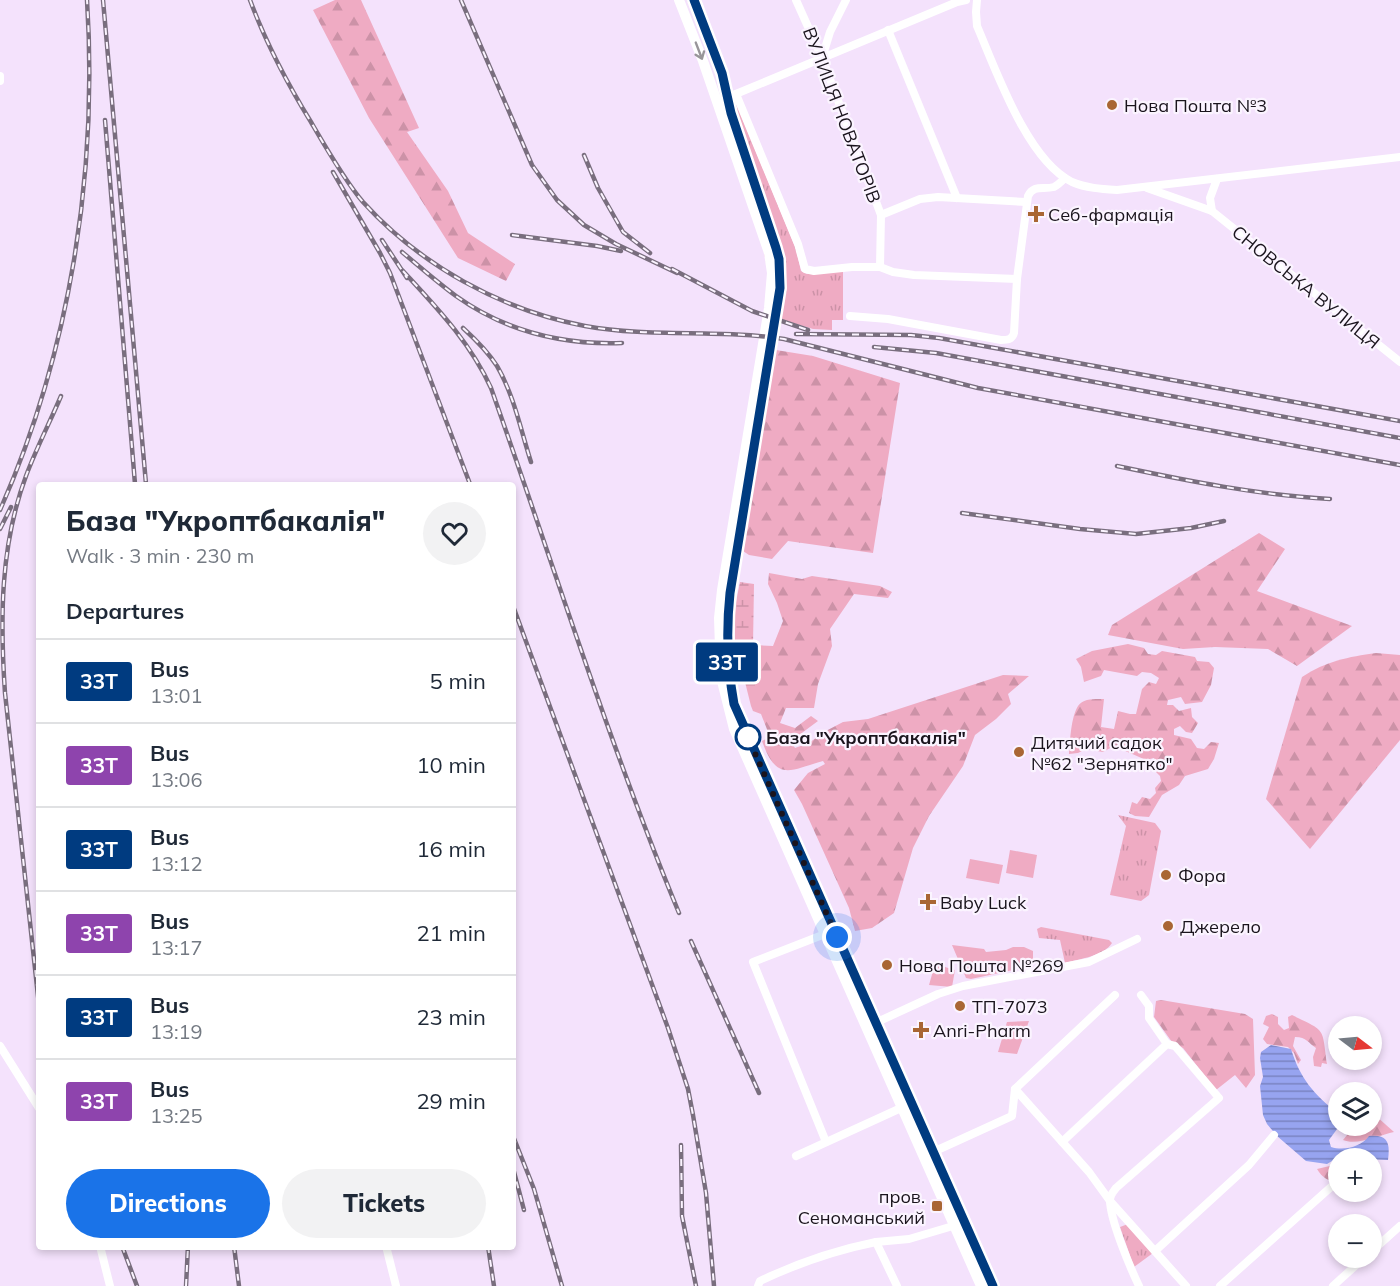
<!DOCTYPE html>
<html lang="en">
<head>
<meta charset="utf-8">
<style>
	:root { --surface:#fff; --page:#f2f2f3; --text:#1f2937; --muted:#747a83; --line:#e0e1e3; --accent:#1a73e8 }
	body { margin:0; font-family:Mulish,sans-serif; background:var(--page); color:var(--text); height:100vh; display:flex; flex-direction:column; font-size:22px; white-space:nowrap }
	* { box-sizing:border-box; margin:0 }
	p { font-size:20px; color:var(--muted) }
	.icon { flex:none; width:33px; height:33px; fill:none; stroke:currentColor; stroke-width:2; stroke-linecap:round; stroke-linejoin:round }
	.map { position:relative; flex:1; overflow:hidden }
	.panel { position:absolute; left:36px; top:482px; width:480px; height:768px; display:flex; flex-direction:column; background:var(--surface); border-radius:6px; box-shadow:0 3px 9px #0003 }
	.panel>* { flex:none }
	.badge { padding:0 12px; border-radius:4px; font-size:21px; line-height:39px }
	.needle { width:39px; rotate:106deg }
	.buttons { position:absolute; left:1328px; top:1016px; display:grid; gap:12px }
	.buttons a { display:grid; place-items:center; width:54px; height:54px; border-radius:50%; background:var(--surface); box-shadow:0 3px 9px #0003; font-size:30px }
	.you { position:absolute; width:30px; height:30px; margin:-15px; border:4px solid #fff; border-radius:50%; background:#1a73e8; box-shadow:0 0 0 9px #1a73e833 }
	.map>.badge { position:absolute; translate:-50% -50%; box-shadow:0 0 0 3px #fff }
	h2 { padding:0 30px; font-size:22px; line-height:54px }
	.round { display:grid; place-items:center; flex:none; width:63px; height:63px; border-radius:32px; background:var(--page) }
	.head { display:flex; align-items:center; justify-content:space-between; height:102px; padding:0 30px }
	h1 { font-size:28px; font-weight:800; line-height:45px }
	.button { display:flex; gap:12px; margin-top:auto; padding:12px 30px }
	.button a { flex:1; height:69px; border-radius:36px; background:var(--accent); color:#fff; font-size:24px; font-weight:800; line-height:69px; text-align:center }
	.button a+a { background:var(--page); color:var(--text) }
	ul { padding:0; list-style:none }
	li { display:flex; align-items:center; gap:18px; height:84px; padding:0 30px; border-top:2px solid var(--line) }
	li div { flex:1 }
	li b { display:block; font-size:22px }
	li em { font-style:normal }
	li .badge { min-width:66px; font-weight:700; text-align:center }
	.map>svg:first-child { display:block }
</style>
</head>
<body>
<div class="map">
<svg width="1400" height="1286" viewBox="0 0 1400 1286">
	<defs>
		<pattern id="grass-tufts" width="24" height="20" patternUnits="userSpaceOnUse" patternTransform="scale(1.5)"><rect width="24" height="20" fill="#efabc3"/><path d="M3 7l-1-3M5 7V3M7 7l1-3M15 17l-1-3M17 17v-4M19 17l1-3" fill="none" stroke="#cc92a7"/></pattern>
		<pattern id="forest-firs" width="22" height="20" patternUnits="userSpaceOnUse" patternTransform="scale(1.5)"><rect width="22" height="20" fill="#efabc3"/><path d="M5 1l3.5 6h-7zM16 11l3.5 6h-7z" fill="#cc92a7"/></pattern>
		<pattern id="wetland-marsh" width="20" height="14" patternUnits="userSpaceOnUse" patternTransform="scale(1.5)"><rect width="20" height="14" fill="#efabc3"/><path d="M1 5h8M5 5V1M11 12h8M15 12V8" fill="none" stroke="#cc92a7"/></pattern>
		<pattern id="water-rules" width="6" height="5" patternUnits="userSpaceOnUse" patternTransform="scale(1.5)"><rect width="6" height="5" fill="#97a4f0"/><path d="M0 2.5h6" fill="none" stroke="#7a84c2"/></pattern>
	</defs>
	<rect width="100%" height="100%" fill="#f4e2fc"/>
	<g fill="url(#grass-tufts)">
		<path d="M736 103 796 249 801 271 807 274 843 271V320H832V330L813 329 777 318 735 107Z"/>
		<path d="M1118 815 1155 823 1161 831 1149 895 1141 901 1110 895 1126 826Z"/>
		<path d="M1041 927 1109 940 1112 943C1104 956 1079 959 1065 963L1060 940 1039 938 1037 929Z"/>
		<path d="M1128 1224 1153 1253 1134 1267 1120 1227Z"/>
	</g>
	<g fill="url(#forest-firs)">
		<path d="M335 0H361L419 128 407 132 448 191 468 233 515 264 506 281 458 258 369 118 313 10Z"/>
		<path d="M776 350 813 356 900 383 873 553 788 541 772 559 749 555 743 551Z"/>
		<path d="M1259 533 1285 549 1257 591 1352 626 1297 666 1268 649 1215 647 1183 649 1108 635 1112 625Z"/>
		<path d="M769 573 802 579 812 576 880 586 892 592 888 598 854 594 830 629 832 646 818 684 814 708H786L780 723 795 728 811 716 818 721 791 741 795 748 809 743 824 732 843 722 868 719 1003 675 1029 676 1008 694 1011 704 996 719 975 735 963 766 929 816 913 848 894 913 872 928 855 931 849 908 802 804 794 790 808 773 825 764 823 761C790 770 777 783 762 741L770 737 761 714 753 711 751 706 738 654 753 645 773 646 783 621 777 603 768 584Z"/>
		<path d="M1128 644 1144 648 1148 654 1156 655 1162 651 1195 657 1197 661 1209 662 1214 668 1211 685 1202 702 1185 704 1181 697 1168 700 1167 705H1173L1179 711 1191 708 1192 717 1198 723 1192 733 1186 732 1180 726 1174 729V735L1191 739 1197 748 1204 749 1211 742 1219 743 1214 759 1208 769 1185 776 1179 785 1162 795 1149 817 1135 816 1129 813 1132 802 1137 804 1142 797 1150 799 1156 793 1155 788 1161 781 1160 776 1154 770V758L1146 760 1114 746 1103 752 1086 749 1078 753 1069 754C1070 741 1071 717 1078 706 1083 698 1096 699 1104 699L1101 727 1114 729 1118 711 1130 714H1136L1142 689 1149 682 1156 684 1159 678 1151 673 1142 672 1137 676 1104 670 1101 676 1084 682 1081 667 1076 659 1092 651Z"/>
		<path d="M1376 653 1400 655V740L1310 849 1266 799 1302 677C1326 661 1348 657 1376 653Z"/>
		<path d="M1161 1000 1245 1014 1253 1019 1255 1075 1246 1088 1235 1075 1216 1090 1183 1048 1172 1042 1154 1017 1156 1001Z"/>
		<path d="M1272 1014 1278 1017V1024L1284 1030 1289 1028 1288 1017 1292 1015C1326 1032 1322 1026 1327 1064L1322 1063 1321 1067 1314 1066 1313 1057 1316 1048C1308 1043 1307 1037 1295 1037L1293 1046 1301 1060 1298 1064 1294 1053 1288 1047 1267 1044 1263 1039 1269 1027 1263 1024 1266 1016Z"/>
		<path d="M1371 1114 1376 1116 1394 1132C1380 1135 1357 1146 1343 1140L1355 1125H1371Z"/>
		<path d="M1338 1164V1183C1329 1181 1322 1178 1317 1169Z"/>
	</g>
	<path fill="url(#wetland-marsh)" d="M740 582 754 584 753 645 735 644V607Z"/>
	<g fill="#efabc3">
		<path d="M1010 850 1037 855 1033 878 1006 873Z"/>
		<path d="M970 859 1003 865 999 884 966 878Z"/>
		<path d="M952 945 984 949 986 952 1006 950 1013 947H1024L1033 951V964L1028 967 971 979 966 978Z"/>
		<path d="M935 964 955 970 952 987 929 985Z"/>
		<path d="M1029 1021 1017 1054 998 1052 1007 1022Z"/>
	</g>
	<path fill="url(#water-rules)" d="M1271 1045 1291 1049C1300 1078 1314 1095 1338 1113V1125H1340L1329 1140 1331 1147C1344 1151 1361 1147 1369 1136 1389 1134 1390 1144 1388 1160L1338 1158V1161H1332L1327 1164 1306 1161 1277 1136 1267 1124 1263 1115 1260 1086 1263 1077 1260 1058 1261 1052Z"/>
	<g fill="none" stroke-linecap="round" stroke-linejoin="round">
		<g stroke="#fff" stroke-width="8">
			<path d="M796 0 822 58 881 215 880 267"/>
			<path d="M977 0 976 12 977 26C996 70 1027 160 1072 182 1086 188 1101 189 1117 190L1400 157"/>
			<path d="M888 30 957 198"/>
			<path d="M822 58 830 32 846 0"/>
			<path d="M0 76V81"/>
			<path d="M736 94 798 244 805 269 814 271 852 267H880L893 272 914 275 1017 279"/>
			<path d="M731 96 957 2 966 0"/>
			<path d="M1147 188 1212 211 1400 362"/>
			<path d="M1212 211 1210 198 1217 179"/>
			<path d="M881 215 920 199 938 197 1026 202"/>
			<path d="M850 316 888 319 1001 340C1007 340 1012 340 1014 333L1017 279 1028 196C1034 184 1043 190 1054 187 1058 185 1062 181 1065 178"/>
			<path d="M825 934 753 962 826 1142"/>
			<path d="M1141 995 1149 1006V1018L1167 1044"/>
			<path d="M875 1023 938 994 963 986 1089 962 1137 939"/>
			<path d="M0 1046 39 1108"/>
			<path d="M1015 1089 1089 1172 1110 1201 1186 1286"/>
			<path d="M1062 1142 1167 1044"/>
			<path d="M933 1152 1012 1116 1015 1089 1115 995"/>
			<path d="M796 1156 901 1108"/>
			<path d="M876 1242 909 1239 953 1226"/>
			<path d="M100 1246 110 1286"/>
			<path d="M386 1246 396 1286"/>
			<path d="M1155 1251 1249 1165 1274 1135"/>
			<path d="M1371 1252 1400 1226"/>
			<path d="M758 1286 760 1281C798 1263 836 1250 876 1242L897 1286"/>
			<path d="M1139 1286C1130 1267 1110 1220 1110 1200 1110 1195 1113 1192 1116 1188L1219 1098 1175 1046 1167 1044"/>
			<path d="M1220 1286 1331 1187"/>
			<path d="M1333 1286 1365 1257"/>
		</g>
		<g stroke="#fff" stroke-width="10">
			<path d="M679 0 703 61 769 253 772 273 769 308 722 590 719 618 721 677 734 729 981 1286"/>
			<path d="M694 0 722 73 731 113 776 248 779 259 780 288 730 593C726 631 727 666 734 704L993 1286"/>
		</g>
		<path stroke="#796e7e" stroke-width="1.5" d="M688 0 716 72 743 162 773 250 777 276 726 598 723 636 724 657 726 679 732 706 808 882 989 1286"/>
		<defs>
			<g id="rail">
				<path d="M103 0 146 484"/>
				<path d="M250 0C266 43 287 83 311 122 325 146 345 181 363 202 420 265 501 310 585 326 651 338 718 329 784 339L978 388 1400 465"/>
				<path d="M461 0 532 165 557 200 584 225 616 244 677 273"/>
				<path d="M105 120 135 484"/>
				<path d="M584 155 598 188 623 232 650 253"/>
				<path d="M333 172 380 253 390 273 470 484"/>
				<path d="M512 235 597 246 621 251"/>
				<path d="M382 240 407 278"/>
				<path d="M402 252C420 267 437 282 456 296 505 331 562 345 622 343"/>
				<path d="M672 269 752 311 808 330"/>
				<path d="M403 271C437 308 470 342 491 388 553 563 608 741 679 913"/>
				<path d="M463 328C475 339 488 352 497 366 514 395 521 431 531 462"/>
				<path d="M796 334 911 335 939 338 1400 421"/>
				<path d="M874 347 936 353 1400 438"/>
				<path d="M1117 466C1188 481 1258 495 1330 499"/>
				<path d="M0 510C70 352 98 173 87 0"/>
				<path d="M962 513 1080 529 1136 534 1191 528 1224 521"/>
				<path d="M0 529 11 507"/>
				<path d="M513 606 668 1028 688 1089 693 1115 706 1193 714 1286"/>
				<path d="M691 941 759 1093"/>
				<path d="M39 1005 5 693C0 620 0 546 26 476 36 449 50 422 61 396"/>
				<path d="M513 1136 534 1189 562 1286"/>
				<path d="M681 1145 682 1216 696 1286"/>
				<path d="M513 1168 524 1210"/>
				<path d="M122 1246 137 1286"/>
				<path d="M234 1246 239 1286"/>
				<path d="M488 1246 494 1286"/>
				<path d="M186 1286 188 1246"/>
			</g>
		</defs>
		<use href="#rail" stroke="#796e7e" stroke-width="4.5"/>
		<use href="#rail" stroke="#fbf4ff" stroke-width="2" stroke-dasharray="7" stroke-linecap="butt"/>
	</g>
	<defs><path id="oneway-shaft" d="M-6 0H5M1.5-3L5.5 0L1.5 3" fill="none" stroke-width="1.6" stroke-linecap="round" stroke-linejoin="round" transform="scale(1.5)"/></defs>
	<use stroke="#989599" href="#oneway-shaft" transform="translate(699 51) rotate(69)"/>
	<g fill="none" stroke-linecap="round" stroke-linejoin="round">
		<defs>
			<path id="line" d="M694 0 722 73 731 113 776 248 779 259 780 288 730 593C726 631 727 666 734 704L993 1286"/>
		</defs>
		<use href="#line" stroke="#fff" stroke-width="14"/>
		<use href="#line" stroke="#003b80" stroke-width="9"/>
		<path stroke="#1a141d" stroke-width="6" stroke-dasharray="0 10.8" d="M748 737 745 731 837 937"/>
	</g>
	<g fill="#a96634" stroke="#fbf4ff" stroke-width="2">
		<circle cx="1112" cy="105" r="6"/>
		<path d="M1033 205h6v6h6v6h-6v6h-6v-6h-6v-6h6z"/>
		<circle cx="1019" cy="752" r="6"/>
		<circle cx="1166" cy="875" r="6"/>
		<path d="M925 893h6v6h6v6h-6v6h-6v-6h-6v-6h6z"/>
		<circle cx="1168" cy="926" r="6"/>
		<circle cx="887" cy="965" r="6"/>
		<circle cx="960" cy="1006" r="6"/>
		<path d="M918 1021h6v6h6v6h-6v6h-6v-6h-6v-6h6z"/>
		<rect x="931" y="1200" width="12" height="12" rx="3"/>
	</g>
	<circle fill="#fff" stroke="#003b80" stroke-width="3" cx="748" cy="737" r="12"/>
	<g text-anchor="middle" dominant-baseline="central" stroke-width="4.5" stroke-linejoin="round" paint-order="stroke">
		<g font-size="18" fill="#1a141d" stroke="#fbf4ff" text-anchor="start">
			<text x="1124" y="105">Нова Пошта №3</text>
			<text x="1048" y="214">Себ-фармація</text>
			<text x="1031" y="742">Дитячий садок<tspan x="1031" dy="21">№62 "Зернятко"</tspan></text>
			<text x="1178" y="875">Фора</text>
			<text x="940" y="902">Baby Luck</text>
			<text x="1180" y="926">Джерело</text>
			<text x="899" y="965">Нова Пошта №269</text>
			<text x="972" y="1006">ТП-7073</text>
			<text x="933" y="1030">Anri-Pharm</text>
			<text x="925" y="1196" text-anchor="end">пров.<tspan x="925" dy="21">Сеноманський</tspan></text>
		</g>
		<g font-size="18" fill="#1a141d" stroke="#fbf4ff">
			<text transform="translate(842 115) rotate(69)">ВУЛИЦЯ НОВАТОРІВ</text>
			<text transform="translate(1306 287) rotate(39)">СНОВСЬКА ВУЛИЦЯ</text>
		</g>
		<g font-size="18" font-weight="bold" fill="#1a141d" stroke="#fbf4ff" text-anchor="start">
			<text x="766" y="737">База "Укроптбакалія"</text>
		</g>
	</g>
</svg>
<div class="buttons">
<a><svg class="needle" viewBox="-14 -14 28 28"><path d="M0-13l5 13h-10z" fill="#e53935"/><path d="M0 13l5-13h-10z" fill="#747a83"/></svg></a>
<a><svg class="icon" aria-label="layers" viewBox="0 0 24 24"><path d="M12 4l9 5-9 5-9-5zM3 14l9 5 9-5"/></svg></a>
<a>+</a>
<a>−</a>
</div>
<div class="you" style="left:837px;top:937px"></div>
<b class="badge" style="left:727px;top:662px;background:#003b80;color:#fff">33Т</b>
<section class="panel">
<div class="head"><div><h1>База &quot;Укроптбакалія&quot;</h1><p>Walk · 3 min · 230 m</p></div><a class="round"><svg class="icon" aria-label="heart" viewBox="0 0 24 24"><path d="M12 20l-8-8c-3-5 5-10 8-4 3-6 11-1 8 4z"/></svg></a></div>
<h2>Departures</h2>
<ul>
<li><span class="badge" style="background:#003b80;color:#fff">33Т</span><div><b>Bus</b><p>13:01</p></div><em>5 min</em></li>
<li><span class="badge" style="background:#8e44ad;color:#fff">33T</span><div><b>Bus</b><p>13:06</p></div><em>10 min</em></li>
<li><span class="badge" style="background:#003b80;color:#fff">33Т</span><div><b>Bus</b><p>13:12</p></div><em>16 min</em></li>
<li><span class="badge" style="background:#8e44ad;color:#fff">33T</span><div><b>Bus</b><p>13:17</p></div><em>21 min</em></li>
<li><span class="badge" style="background:#003b80;color:#fff">33Т</span><div><b>Bus</b><p>13:19</p></div><em>23 min</em></li>
<li><span class="badge" style="background:#8e44ad;color:#fff">33T</span><div><b>Bus</b><p>13:25</p></div><em>29 min</em></li>
</ul>
<div class="button"><a>Directions</a><a>Tickets</a></div>
</section>
</div>
</body>
</html>
